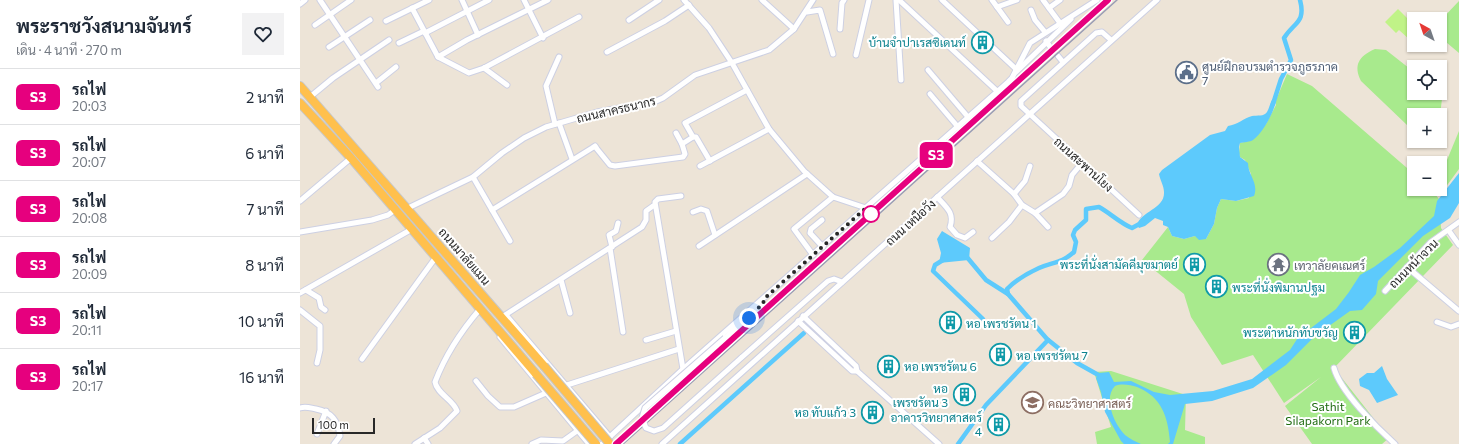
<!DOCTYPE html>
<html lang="th">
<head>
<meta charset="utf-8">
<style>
	:root { --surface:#fff; --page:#f2f2f3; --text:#1f2937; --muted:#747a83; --line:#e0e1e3 }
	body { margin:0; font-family:Commissioner,Sarabun,sans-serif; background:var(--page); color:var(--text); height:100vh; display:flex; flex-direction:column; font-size:15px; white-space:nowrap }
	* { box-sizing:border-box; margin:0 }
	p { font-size:13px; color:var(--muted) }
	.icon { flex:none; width:22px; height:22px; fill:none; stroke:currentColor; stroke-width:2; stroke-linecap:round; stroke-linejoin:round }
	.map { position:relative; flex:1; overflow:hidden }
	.side { display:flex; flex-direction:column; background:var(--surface); width:300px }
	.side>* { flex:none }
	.badge { padding:0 8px; border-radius:6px; font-size:14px; line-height:26px }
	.needle { width:26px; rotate:320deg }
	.controls { position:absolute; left:1107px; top:12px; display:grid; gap:8px }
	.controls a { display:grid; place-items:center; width:40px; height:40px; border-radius:0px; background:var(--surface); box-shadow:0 1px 3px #0004; font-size:20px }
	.scale { position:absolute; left:12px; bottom:10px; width:63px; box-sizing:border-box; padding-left:4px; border:2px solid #282828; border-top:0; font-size:11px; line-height:14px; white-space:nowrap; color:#282828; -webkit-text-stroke:3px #fff; paint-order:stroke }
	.you { position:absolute; width:20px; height:20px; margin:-10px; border:3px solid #fff; border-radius:50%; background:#1a73e8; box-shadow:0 0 0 6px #1a73e833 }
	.map>.badge { position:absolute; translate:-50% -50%; box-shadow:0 0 0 2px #fff }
	.round { display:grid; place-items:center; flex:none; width:42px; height:42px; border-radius:0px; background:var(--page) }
	.overview { display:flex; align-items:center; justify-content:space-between; height:68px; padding:0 16px }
	h1 { font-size:19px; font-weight:700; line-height:30px }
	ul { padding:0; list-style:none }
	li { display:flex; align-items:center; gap:12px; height:56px; padding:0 16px; border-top:1px solid var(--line) }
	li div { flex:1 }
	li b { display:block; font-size:15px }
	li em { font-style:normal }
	li .badge { min-width:44px; font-weight:700; text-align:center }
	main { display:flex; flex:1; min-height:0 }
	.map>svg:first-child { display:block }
</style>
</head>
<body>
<main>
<section class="side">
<div class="overview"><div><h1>พระราชวังสนามจันทร์</h1><p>เดิน · 4 นาที · 270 m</p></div><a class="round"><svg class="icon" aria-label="heart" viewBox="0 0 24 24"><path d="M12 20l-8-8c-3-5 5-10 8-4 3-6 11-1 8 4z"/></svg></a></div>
<ul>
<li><span class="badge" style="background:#e6007e;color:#fff">S3</span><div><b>รถไฟ</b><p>20:03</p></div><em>2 นาที</em></li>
<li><span class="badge" style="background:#e6007e;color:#fff">S3</span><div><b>รถไฟ</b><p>20:07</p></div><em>6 นาที</em></li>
<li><span class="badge" style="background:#e6007e;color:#fff">S3</span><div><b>รถไฟ</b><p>20:08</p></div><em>7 นาที</em></li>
<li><span class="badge" style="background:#e6007e;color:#fff">S3</span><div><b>รถไฟ</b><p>20:09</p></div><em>8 นาที</em></li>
<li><span class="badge" style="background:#e6007e;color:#fff">S3</span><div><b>รถไฟ</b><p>20:11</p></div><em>10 นาที</em></li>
<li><span class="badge" style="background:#e6007e;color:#fff">S3</span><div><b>รถไฟ</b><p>20:17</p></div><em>16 นาที</em></li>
</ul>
</section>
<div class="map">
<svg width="1159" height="444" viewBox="0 0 1159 444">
	<rect width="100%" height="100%" fill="#ede4d7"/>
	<g fill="#a8ea8d">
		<path d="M1159 1V53L1140 37V21Z"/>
		<path d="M1075 49 1086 50 1114 72V93H1138L1142 99 1140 115H1114V127L1107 125 1061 81C1053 65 1059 56 1075 49Z"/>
		<path d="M987 74 1012 86 1114 174V189H1131L1139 199 1141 228 1153 245 1034 368 1089 438 1082 444H1012L985 406 1021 377 984 403 953 355 922 365 891 317 884 294 842 260 868 227 872 236 884 239 895 236 906 239 914 224 917 208 921 199 936 201 949 198 951 174 945 160 940 157 939 153 940 143 952 140 966 124 976 105V100Z"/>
		<path d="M1159 131V169L1145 188 1140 184V177Z"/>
		<path d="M811 371 886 395 885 430 905 437V444H797L795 432 811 427 794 372Z"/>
	</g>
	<path fill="#c0f387" d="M1098 9 1114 25V36L1110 40 1099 30 1096 33 1085 22Z"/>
	<g fill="#5dcafc">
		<path d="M972 100H976C975 111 962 134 953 140 950 142 944 142 940 143L939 147 940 157 948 163C948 175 959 183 954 196L936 201 921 199 917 208 914 224 906 239 899 240 895 236 884 239 872 236 868 227 863 225V221L855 218 845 226 839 228 837 225C841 211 865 209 864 192 864 186 860 180 859 174L862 170 910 135 925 131 928 126C937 125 944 118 952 116 957 115 964 117 967 112 969 109 970 103 972 100Z"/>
		<path d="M1159 173V203L1150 218 1123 236 1078 281 1076 294 1062 310 1050 311 1015 336 986 365 953 388 912 401 885 404 873 444H868L870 442C868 417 862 397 837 387 830 385 822 383 815 386 803 398 814 424 825 435 830 439 836 442 841 444H824L821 441 805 412 801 392 796 378 799 373 809 372 814 382 831 381 854 392 870 395 913 391 952 379 990 350 1001 333 1011 328 1036 309 1049 292 1060 275 1074 267 1100 248 1134 216 1137 201Z"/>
		<path d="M642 231 670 248 669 260 639 263 641 253 637 239Z"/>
		<path d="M1082 366 1087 379 1098 395 1077 403 1069 390 1060 386 1059 379 1067 373H1074Z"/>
	</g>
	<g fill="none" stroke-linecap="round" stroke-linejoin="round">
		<g stroke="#5dcafc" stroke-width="4.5">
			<path d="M973 104 981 79 991 60 984 38C994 22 1006 23 1000 0"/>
			<path d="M666 256 686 280 708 294"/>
			<path d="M643 260 635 265 633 271 683 319"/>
			<path d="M802 377 777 363 747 339 708 294 707 289C716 280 728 273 739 268 753 262 762 263 774 252L776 242 773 235 775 230 786 220V209L799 207C810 213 820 223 832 228L843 222"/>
			<path d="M380 444 504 333"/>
			<path d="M658 444 686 405 748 340"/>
		</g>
		<path stroke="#c6beb4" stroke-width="5" stroke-dasharray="5 2.5" stroke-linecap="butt" d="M751 48 758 56"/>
		<defs>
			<g id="minor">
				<path d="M20 0 78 87"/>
				<path d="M162 0 178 35"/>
				<path d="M224 0 243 38"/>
				<path d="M384 0 409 28 432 63 469 129 504 171 533 197 566 208"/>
				<path d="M462 0 494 29"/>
				<path d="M596 0 601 80"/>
				<path d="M599 0 697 91"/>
				<path d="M642 0 716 69"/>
				<path d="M692 0 708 22"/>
				<path d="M743 0 760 23"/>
				<path d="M0 4 5 0"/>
				<path d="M697 7 717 0"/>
				<path d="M112 8 138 57 169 73 184 68 279 17"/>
				<path d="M749 8 760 0"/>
				<path d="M731 10 735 20 745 32"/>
				<path d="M507 12 520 10 533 54"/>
				<path d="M329 20 359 0"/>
				<path d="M86 21 129 0"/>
				<path d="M15 25 51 0"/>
				<path d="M540 29 542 3 544 0"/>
				<path d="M125 33 189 0"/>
				<path d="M811 40 802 32 796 33 721 101V106L839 215"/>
				<path d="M746 41 751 48"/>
				<path d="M99 43 124 31"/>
				<path d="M29 47 70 20"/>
				<path d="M307 52 365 21 389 5"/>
				<path d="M556 55 569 0"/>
				<path d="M758 56 763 62"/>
				<path d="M138 57 167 40 248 0"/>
				<path d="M184 68 207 85"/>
				<path d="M628 70 668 117"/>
				<path d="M716 72 771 19"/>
				<path d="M76 83 96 67"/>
				<path d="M630 94 658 127"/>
				<path d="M10 97 33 78 89 40"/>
				<path d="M259 123 272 159"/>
				<path d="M255 124 246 86 259 57"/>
				<path d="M376 133 382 144"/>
				<path d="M410 161 396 137H393L385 123 447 90"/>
				<path d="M677 161 714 194 722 205 735 213 748 227"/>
				<path d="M400 166 469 129"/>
				<path d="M173 177 210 241"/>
				<path d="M714 194 725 181 730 166"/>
				<path d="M381 196 358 199 355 202 383 369"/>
				<path d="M637 197C646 207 655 213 650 227L657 235 665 238 673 232"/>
				<path d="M0 201 51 158"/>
				<path d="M108 208 173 177 202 153 224 138 246 127 297 112 354 102 363 98 395 75 469 50 494 29 513 0"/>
				<path d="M192 210 292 148 295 146 297 149 310 165 315 166 383 157 385 154 382 144 393 137"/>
				<path d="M393 212 401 209 407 211 415 235"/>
				<path d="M735 213 763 194 769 186 772 175 782 163"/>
				<path d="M522 220 511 229 510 233 523 247"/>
				<path d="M1149 231 1159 245"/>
				<path d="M0 232 72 220 88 215 95 210"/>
				<path d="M692 238 709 222 722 205"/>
				<path d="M399 246 507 174"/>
				<path d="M312 247 309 235 316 231 318 223"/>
				<path d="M310 248 323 332"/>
				<path d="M513 255 494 229 533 197"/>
				<path d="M1107 267 1159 311"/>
				<path d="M261 280 270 313"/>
				<path d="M6 290 19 298 21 307 25 310"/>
				<path d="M1085 291 1131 242 1159 222"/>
				<path d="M0 293 112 229"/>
				<path d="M0 310 20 326V350L17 363"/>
				<path d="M206 315 310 437"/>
				<path d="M202 317 342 227 346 220V211L353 206"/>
				<path d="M498 321 552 371H557L556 366 503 316"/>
				<path d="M1137 322 1151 327 1159 324"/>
				<path d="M200 337 289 444"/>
				<path d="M425 338 462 304"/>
				<path d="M346 340 376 331"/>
				<path d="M441 358 528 281 534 279 542 282"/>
				<path d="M62 359 136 257"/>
				<path d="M1034 368C1040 391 1077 428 1095 444"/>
				<path d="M557 371 639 444"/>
				<path d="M176 381 188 396 200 407H214L246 393"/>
				<path d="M267 385 379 349"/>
				<path d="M0 408C6 406 10 408 16 409 31 412 38 420 40 436L34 444"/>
				<path d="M17 434 26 411"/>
				<path d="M124 438 128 444"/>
				<path d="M115 444 140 428 157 411C154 400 137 394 135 382 145 356 162 330 180 309"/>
				<path d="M232 444 241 440 263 441 277 431"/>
				<path d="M302 444 383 369 708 82 712 78 730 43 797 0"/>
				<path d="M362 444 857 0"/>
			</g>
			<g id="trunk">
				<path d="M0 86 244 366"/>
				<path d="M0 103 51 158 236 374"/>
			</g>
		</defs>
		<use href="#minor" stroke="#cdd0e3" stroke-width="7"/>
		<use href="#trunk" stroke="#c7c7c7" stroke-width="10"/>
		<use href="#minor" stroke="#fff" stroke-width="5"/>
		<use href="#trunk" stroke="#ffc04d" stroke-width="8"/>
		<path stroke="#9a9db5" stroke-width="1.5" d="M323 444 817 0"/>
		<defs>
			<path id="minor-bridge" d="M425 338 345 408 342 418 346 428 354 431 363 428 441 358"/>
			<g id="trunk-bridge">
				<path d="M244 366 310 444"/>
				<path d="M236 374 296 444"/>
			</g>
		</defs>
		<use href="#minor-bridge" stroke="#cdd0e3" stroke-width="7" stroke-linecap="butt"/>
		<use href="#trunk-bridge" stroke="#c7c7c7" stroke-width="10" stroke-linecap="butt"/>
		<use href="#minor-bridge" stroke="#fff" stroke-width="5"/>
		<use href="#trunk-bridge" stroke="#ffc04d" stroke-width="8"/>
	</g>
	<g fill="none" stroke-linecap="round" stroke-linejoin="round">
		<defs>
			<path id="line" d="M316 444 808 0"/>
		</defs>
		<use href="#line" stroke="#fff" stroke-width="9"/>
		<use href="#line" stroke="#e6007e" stroke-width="6"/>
		<path stroke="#282828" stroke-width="4" stroke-dasharray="0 7.2" d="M449 318 463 303 466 297 566 208 571 214"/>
	</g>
	<defs>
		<symbol id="building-ring" viewBox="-11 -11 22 22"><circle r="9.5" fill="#fff" stroke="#0f9aa8" stroke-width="1.5"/><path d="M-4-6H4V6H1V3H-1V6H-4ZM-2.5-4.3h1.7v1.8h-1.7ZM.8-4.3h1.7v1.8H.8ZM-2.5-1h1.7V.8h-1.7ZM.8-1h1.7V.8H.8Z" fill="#0f9aa8"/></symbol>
		<symbol id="civic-ring" viewBox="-11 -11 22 22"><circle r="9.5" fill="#fff" stroke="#5c6f8a" stroke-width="1.5"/><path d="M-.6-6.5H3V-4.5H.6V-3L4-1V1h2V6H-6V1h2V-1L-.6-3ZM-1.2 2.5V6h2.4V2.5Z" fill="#5c6f8a"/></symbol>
		<symbol id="temple-ring" viewBox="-11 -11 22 22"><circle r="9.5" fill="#fff" stroke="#6b7280" stroke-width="1.5"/><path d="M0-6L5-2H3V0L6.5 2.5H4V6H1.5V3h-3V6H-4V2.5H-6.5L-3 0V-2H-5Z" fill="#6b7280"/></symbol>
		<symbol id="university-ring" viewBox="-11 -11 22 22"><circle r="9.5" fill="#fff" stroke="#8d6e63" stroke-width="1.5"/><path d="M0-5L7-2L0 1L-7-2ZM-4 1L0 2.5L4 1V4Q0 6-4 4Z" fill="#8d6e63"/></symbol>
	</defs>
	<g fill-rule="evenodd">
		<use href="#building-ring" x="670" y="30" width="25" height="25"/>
		<use href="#civic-ring" x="874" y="60" width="25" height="25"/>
		<use href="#building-ring" x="882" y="252" width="25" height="25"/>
		<use href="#temple-ring" x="966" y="252" width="25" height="25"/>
		<use href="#building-ring" x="904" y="274" width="25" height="25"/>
		<use href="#building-ring" x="638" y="310" width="25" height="25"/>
		<use href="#building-ring" x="1042" y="320" width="25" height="25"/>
		<use href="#building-ring" x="688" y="342" width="25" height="25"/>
		<use href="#building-ring" x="576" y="354" width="25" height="25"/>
		<use href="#building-ring" x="652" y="382" width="25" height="25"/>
		<use href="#university-ring" x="720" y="390" width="25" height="25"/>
		<use href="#building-ring" x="560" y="400" width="25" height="25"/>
		<use href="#building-ring" x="686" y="412" width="25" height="25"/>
	</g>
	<circle fill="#fff" stroke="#e6007e" stroke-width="2" cx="571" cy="214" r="8"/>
	<g text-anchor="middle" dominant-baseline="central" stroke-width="4" stroke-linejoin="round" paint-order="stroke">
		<g font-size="12" fill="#0d838f" stroke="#fff" text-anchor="end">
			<text x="666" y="42">บ้านจำปาเรสซิเดนท์</text>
			<text x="878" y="264">พระที่นั่งสามัคคีมุขมาตย์</text>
			<text x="932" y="287" text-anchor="start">พระที่นั่งพิมานปฐม</text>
			<text x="666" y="323" text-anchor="start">หอ เพรชรัตน 1</text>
			<text x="1038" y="332">พระตำหนักทับขวัญ</text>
			<text x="716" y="355" text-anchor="start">หอ เพรชรัตน 7</text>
			<text x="604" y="366" text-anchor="start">หอ เพรชรัตน 6</text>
			<text x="648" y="388">หอ<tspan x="648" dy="14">เพรชรัตน 3</tspan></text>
			<text x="556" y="412">หอ ทับแก้ว 3</text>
			<text x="682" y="417">อาคารวิทยาศาสตร์<tspan x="682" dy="14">4</tspan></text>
		</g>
		<g font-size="12" fill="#4e5e75" stroke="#fff" text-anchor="start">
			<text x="902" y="66">ศูนย์ฝึกอบรมตำรวจภูธรภาค<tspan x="902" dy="14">7</tspan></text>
		</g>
		<g font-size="12" fill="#282828" stroke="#fff">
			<text transform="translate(316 109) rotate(-13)">ถนนสาครธนากร</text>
			<text transform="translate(784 164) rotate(42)">ถนนสะพานโยง</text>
			<text transform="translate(610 222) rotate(-42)">ถนน เหนือวัง</text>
			<text transform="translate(165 256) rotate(49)">ถนนมาลัยแมน</text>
			<text transform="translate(1113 263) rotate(-45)">ถนนหน้าจวน</text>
		</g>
		<g font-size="12" fill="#5b616d" stroke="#fff" text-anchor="start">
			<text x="994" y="265">เทวาลัยคเณศร์</text>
		</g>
		<g font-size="12" fill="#785e54" stroke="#fff" text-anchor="start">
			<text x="748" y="403">คณะวิทยาศาสตร์</text>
		</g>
		<g font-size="12" fill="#206c11" stroke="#fff">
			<text x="1028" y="406">Sathit<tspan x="1028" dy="14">Silapakorn Park</tspan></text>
		</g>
	</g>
</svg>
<div class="controls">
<a><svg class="needle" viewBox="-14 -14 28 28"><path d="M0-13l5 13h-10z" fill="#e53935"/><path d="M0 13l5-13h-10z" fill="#747a83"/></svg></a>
<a><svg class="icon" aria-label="locate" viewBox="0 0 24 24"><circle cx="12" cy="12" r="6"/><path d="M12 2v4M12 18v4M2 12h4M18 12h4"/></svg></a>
<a>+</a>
<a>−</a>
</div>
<div class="scale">100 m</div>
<div class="you" style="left:449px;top:318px"></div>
<b class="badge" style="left:636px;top:155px;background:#e6007e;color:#fff">S3</b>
</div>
</main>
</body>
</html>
